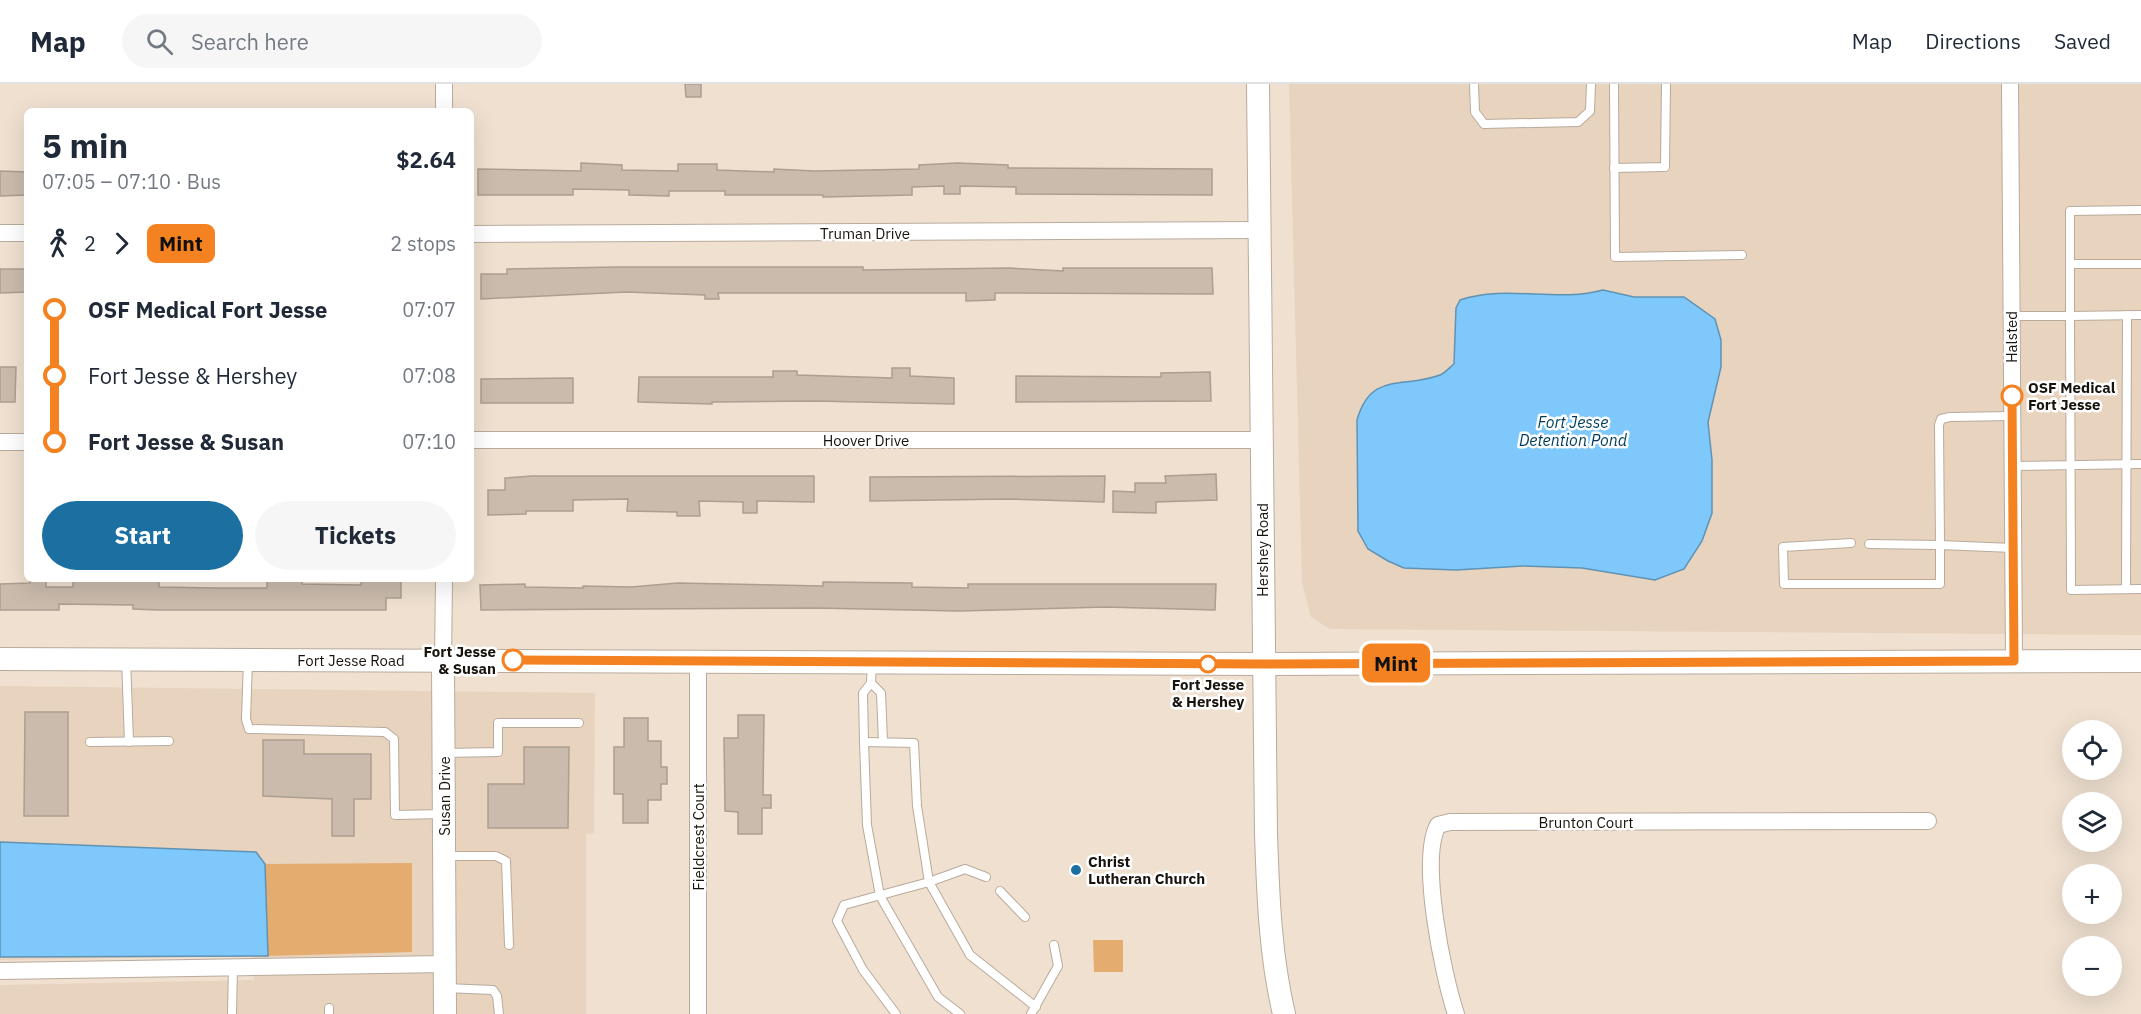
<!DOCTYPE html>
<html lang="en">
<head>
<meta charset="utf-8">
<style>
	:root { --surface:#fff; --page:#f6f6f7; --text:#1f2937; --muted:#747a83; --line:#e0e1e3; --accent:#1b70a1 }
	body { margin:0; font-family:"IBM Plex Sans",sans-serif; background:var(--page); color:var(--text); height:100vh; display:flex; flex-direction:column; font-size:22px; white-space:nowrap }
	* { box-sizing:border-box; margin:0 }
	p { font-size:20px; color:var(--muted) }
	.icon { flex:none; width:33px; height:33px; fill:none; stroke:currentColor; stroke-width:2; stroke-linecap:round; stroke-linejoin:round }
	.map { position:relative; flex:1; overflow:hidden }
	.sheet { position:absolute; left:24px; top:24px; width:450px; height:474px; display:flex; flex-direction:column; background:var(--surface); border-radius:9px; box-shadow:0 6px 24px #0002 }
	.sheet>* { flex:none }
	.badge { padding:0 12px; border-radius:9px; font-size:21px; line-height:39px }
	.controls { position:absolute; left:2062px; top:636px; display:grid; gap:12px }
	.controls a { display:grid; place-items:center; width:60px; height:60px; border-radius:50%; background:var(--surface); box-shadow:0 6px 24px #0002; font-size:30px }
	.map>.badge { position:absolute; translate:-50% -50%; box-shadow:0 0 0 3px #fff }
	.legs { display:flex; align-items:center; gap:9px; height:66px; padding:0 18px; font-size:20px }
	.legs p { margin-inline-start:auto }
	.overview { display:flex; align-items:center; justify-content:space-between; height:102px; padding:0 18px }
	h1 { font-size:33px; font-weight:800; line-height:45px }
	.action { display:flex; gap:12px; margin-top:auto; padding:12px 18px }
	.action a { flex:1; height:69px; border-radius:36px; background:var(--accent); color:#fff; font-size:24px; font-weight:800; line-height:69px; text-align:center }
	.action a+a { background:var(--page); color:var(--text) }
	ul { padding:0 18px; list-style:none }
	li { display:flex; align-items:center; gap:21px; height:66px; font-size:22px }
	li i { display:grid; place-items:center; width:9px; height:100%; margin:0 8px; background:currentColor }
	li i::after { content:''; width:15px; height:15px; margin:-8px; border:4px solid; border-radius:50%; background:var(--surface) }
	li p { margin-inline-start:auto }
	li:first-child i { background:linear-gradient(#0000 50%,currentColor 0) }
	li:last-child i { background:linear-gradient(currentColor 50%,#0000 0) }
	header { display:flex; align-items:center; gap:36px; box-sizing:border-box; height:84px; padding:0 30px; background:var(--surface); border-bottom:2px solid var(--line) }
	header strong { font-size:28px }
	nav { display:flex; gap:33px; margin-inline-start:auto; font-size:21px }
	.search { width:420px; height:54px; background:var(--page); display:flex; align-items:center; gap:15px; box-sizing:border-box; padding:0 21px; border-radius:33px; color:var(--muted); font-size:22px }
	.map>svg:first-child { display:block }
</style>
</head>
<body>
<header>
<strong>Map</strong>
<div class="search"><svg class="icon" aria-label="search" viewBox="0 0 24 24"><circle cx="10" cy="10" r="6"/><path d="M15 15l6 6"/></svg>Search here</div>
<nav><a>Map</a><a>Directions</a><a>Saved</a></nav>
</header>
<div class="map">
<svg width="2141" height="930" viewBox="0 0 2141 930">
	<rect width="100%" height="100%" fill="#efe0d0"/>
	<g fill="#e8d3be">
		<path d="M1289 0H2141V551L1330 545 1311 533 1302 499Z"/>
		<path d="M0 602 595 609 594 749 586 750V930H0V901L254 896 253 872 0 876Z"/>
	</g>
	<g fill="#e5ac6f">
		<path d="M412 779V868L268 872 265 780Z"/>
		<path d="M1093 856H1123V888H1094Z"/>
	</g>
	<g fill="#7ec8fb" stroke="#6092b4" stroke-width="1.5">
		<path d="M1603 206 1634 213H1684L1715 235 1721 256V283L1708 338 1712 376V429L1702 457 1684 485 1655 496 1582 484 1523 482 1456 486 1404 484 1388 477 1368 465 1358 447 1357 336C1371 287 1403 305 1440 291 1445 289 1450 283 1454 280L1456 224 1460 216C1506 200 1557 219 1603 206Z"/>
		<path d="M0 758 256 768 265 780 268 872 0 873Z"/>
	</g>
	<g fill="#cabbac" stroke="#ac9e90" stroke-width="1.5">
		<path d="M685 0H701V13H686Z"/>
		<path d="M581 79 622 81V86L678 87V80H717V86L774 88V85L814 87 919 85V81L957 79 1008 81V84L1212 85V111L1016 110V103L960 102V110H944V102L912 103V111L823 113V111H725V107H669V112L629 111V106L573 105V111H478V85L581 87Z"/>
		<path d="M0 87 27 88V111L0 112Z"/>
		<path d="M618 183H863V186L1009 184 1063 187V184H1212L1213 210 995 209V216L966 217V209H718L719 215H705V211L626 208 481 215V190H507V185Z"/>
		<path d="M0 185H27V208L0 209Z"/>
		<path d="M0 283H16L15 318H0Z"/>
		<path d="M892 284H910V292L954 294V320L815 317 712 318V320L638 318 639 293H773V287H797V291L892 294Z"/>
		<path d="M1210 288 1211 317 1016 318V292L1161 293V289Z"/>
		<path d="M573 294V319H481V295Z"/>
		<path d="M1216 390 1217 416 1156 418V429L1113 428V407L1135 408V399H1166L1165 392Z"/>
		<path d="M532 392H814V418L757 417V429H743V418L699 417 700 432H677V428L627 427 628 415 573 416V427H526V430L488 431V406H505V394Z"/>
		<path d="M1105 392 1104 418 1009 415 870 417V393Z"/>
		<path d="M30 495H46V503H73V495H159V503L215 504H267V495H302V500L361 501V495H401V514H386V526H158L133 525V521L59 520V526H0V500L30 499Z"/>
		<path d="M823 498 912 499V503L968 504V500H1216L1215 526 1105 523 959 527 815 524 481 526 480 501 525 500V503L583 504V502L631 503 678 499 823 502Z"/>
		<path d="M25 628H68V732H24Z"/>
		<path d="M738 631H764L763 711H771V724H762V750H738V728L725 727 724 654H738Z"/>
		<path d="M624 634H648V657H661V683H667V700H661V716H648V739H623V710H614V663H624Z"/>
		<path d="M263 656H304V670H371V715H354V752H332V715L263 712Z"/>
		<path d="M524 663H569L568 744H488V700H524Z"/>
	</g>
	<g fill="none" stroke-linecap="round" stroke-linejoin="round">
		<defs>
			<g id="lane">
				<path d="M1474 0 1475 28 1484 40 1578 38 1590 27 1591 0"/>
				<path d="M1614 0 1615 173 1742 171"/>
				<path d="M1614 84 1665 83 1666 0"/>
				<path d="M2070 180H2141"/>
				<path d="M2141 231 2070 232 2071 506 2141 505"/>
				<path d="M2011 232H2070V127L2141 126"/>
				<path d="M2012 332 1950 333 1941 335 1939 341 1940 461 2013 464"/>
				<path d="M2012 382 2141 380"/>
				<path d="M1851 459 1783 463 1784 500H1940V461L1869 460"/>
				<path d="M2126 505 2127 231"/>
				<path d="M126 575 129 658"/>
				<path d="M248 576 246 635 249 645 385 648 394 655 395 731 443 730"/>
				<path d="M872 578 871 599 863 609 864 658 867 741 880 812 938 913 960 930"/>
				<path d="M871 599 881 609 883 658"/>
				<path d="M90 658 169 657"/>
				<path d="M864 658 914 659 917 722 929 798 970 871 1036 923"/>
				<path d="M444 669 498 668V639H579"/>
				<path d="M445 772H496L506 777 509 861"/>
				<path d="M1000 807 1025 833"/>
				<path d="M445 904 493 906 497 912 499 930"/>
				<path d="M329 924V930"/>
				<path d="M232 930 233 883"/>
				<path d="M896 930 863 886 837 837 844 821 929 798 965 785 986 793"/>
				<path d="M1031 930 1058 882 1054 861"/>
			</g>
			<g id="street">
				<path d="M2010 0 2014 577"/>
				<path d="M444 27V0"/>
				<path d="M0 149H27"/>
				<path d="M471 150 1259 146"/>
				<path d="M471 356H1262"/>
				<path d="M0 358H27"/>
				<path d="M443 576 444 495"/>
				<path d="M698 577V930"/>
				<path d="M0 887 445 880"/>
				<path d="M1456 930C1443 891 1419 776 1438 741L1450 738 1928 737"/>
			</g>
			<g id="secondary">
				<path d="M1258 0 1266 750C1268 810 1270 871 1284 930"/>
				<path d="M0 575 1263 580 2141 577"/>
				<path d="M443 576 445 930"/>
			</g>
		</defs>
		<use href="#lane" stroke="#b9ab9c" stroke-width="10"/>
		<use href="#street" stroke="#b9ab9c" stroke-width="18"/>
		<use href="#secondary" stroke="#b9ab9c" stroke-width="24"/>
		<use href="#lane" stroke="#fff" stroke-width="8"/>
		<use href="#street" stroke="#fff" stroke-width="16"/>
		<use href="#secondary" stroke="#fff" stroke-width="22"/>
	</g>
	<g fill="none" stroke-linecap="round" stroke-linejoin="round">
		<defs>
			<path id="line-1" d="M513 576 1263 580 2014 577 2012 312"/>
		</defs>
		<use href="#line-1" stroke="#fff" stroke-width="14"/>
		<use href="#line-1" stroke="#f58220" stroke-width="9"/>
	</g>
	<g fill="#fff" stroke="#f58220" stroke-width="3">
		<circle cx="2012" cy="312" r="10"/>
		<circle cx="513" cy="576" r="10"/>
		<circle cx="1208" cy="580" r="8"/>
	</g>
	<circle fill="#1b70a1" stroke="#fff" stroke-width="2" cx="1076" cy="786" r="6"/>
	<g text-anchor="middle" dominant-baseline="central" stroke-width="5" stroke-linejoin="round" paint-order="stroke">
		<g font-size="15" fill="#19130e" stroke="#fff">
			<text x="865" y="149">Truman Drive</text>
			<text transform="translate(2011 253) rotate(-90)">Halsted</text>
			<text x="866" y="356">Hoover Drive</text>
			<text transform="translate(1262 466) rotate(-90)">Hershey Road</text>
			<text x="351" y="576">Fort Jesse Road</text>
			<text transform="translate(444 712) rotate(-90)">Susan Drive</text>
			<text x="1586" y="738">Brunton Court</text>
			<text transform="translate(698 753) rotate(-90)">Fieldcrest Court</text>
		</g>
		<g font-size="15" font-weight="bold" fill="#19130e" stroke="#fff" text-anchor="start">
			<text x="2028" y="303">OSF Medical<tspan x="2028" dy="17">Fort Jesse</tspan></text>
			<text x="496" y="567" text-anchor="end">Fort Jesse<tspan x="496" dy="17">&amp; Susan</tspan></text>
			<text x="1208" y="600" text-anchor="middle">Fort Jesse<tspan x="1208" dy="17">&amp; Hershey</tspan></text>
		</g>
		<g font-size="15" font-weight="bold" fill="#19130e" stroke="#fff" text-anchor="start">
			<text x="1088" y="777">Christ<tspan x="1088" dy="17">Lutheran Church</tspan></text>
		</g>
		<g font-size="16" font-style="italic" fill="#003d5d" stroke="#fff">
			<text x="1573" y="338">Fort Jesse<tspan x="1573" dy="18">Detention Pond</tspan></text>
		</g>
	</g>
</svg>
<div class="controls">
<a><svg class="icon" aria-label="locate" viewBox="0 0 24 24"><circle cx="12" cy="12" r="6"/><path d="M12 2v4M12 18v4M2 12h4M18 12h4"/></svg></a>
<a><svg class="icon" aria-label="layers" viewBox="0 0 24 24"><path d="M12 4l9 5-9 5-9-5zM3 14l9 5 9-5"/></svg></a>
<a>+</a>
<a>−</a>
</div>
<b class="badge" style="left:1396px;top:579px;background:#f58220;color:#111">Mint</b>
<section class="sheet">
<div class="overview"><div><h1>5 min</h1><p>07:05 – 07:10 · Bus</p></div><b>$2.64</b></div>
<div class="legs"><svg class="icon" aria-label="walk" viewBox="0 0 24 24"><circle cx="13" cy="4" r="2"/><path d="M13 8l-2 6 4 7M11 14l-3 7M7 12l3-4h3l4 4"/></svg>2<svg class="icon" aria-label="forward" viewBox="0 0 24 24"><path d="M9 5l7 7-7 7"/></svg><b class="badge" style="background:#f58220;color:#111">Mint</b><p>2 stops</p></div>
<ul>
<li><i style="color:#f58220"></i><b>OSF Medical Fort Jesse</b><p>07:07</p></li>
<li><i style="color:#f58220"></i><span>Fort Jesse &amp; Hershey</span><p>07:08</p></li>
<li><i style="color:#f58220"></i><b>Fort Jesse &amp; Susan</b><p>07:10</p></li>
</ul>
<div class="action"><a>Start</a><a>Tickets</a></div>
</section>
</div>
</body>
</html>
